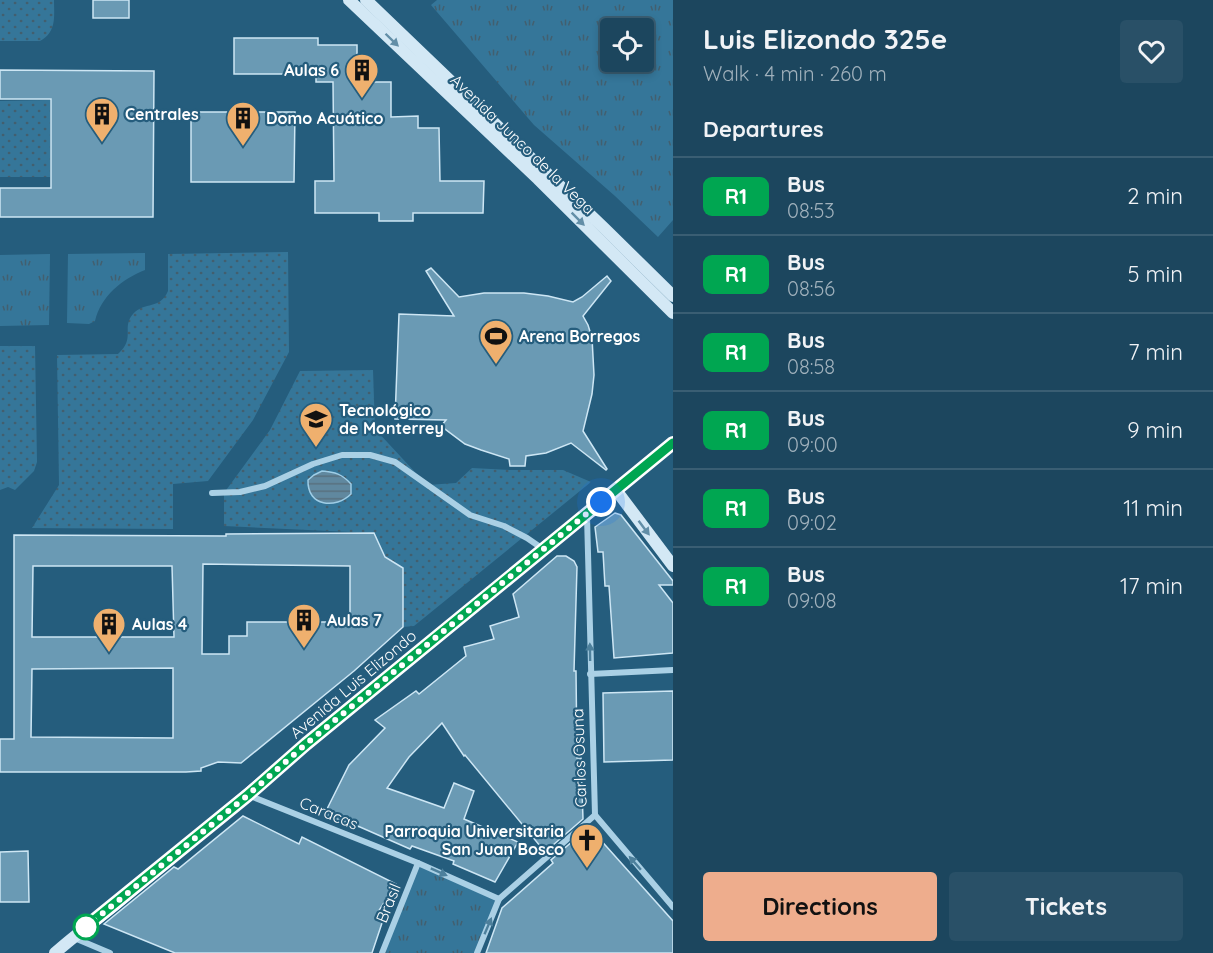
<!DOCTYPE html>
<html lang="en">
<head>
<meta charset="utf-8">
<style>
	:root { --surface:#1c465e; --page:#295067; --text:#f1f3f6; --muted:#a0b1bc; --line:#3a5e73; --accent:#eead8d }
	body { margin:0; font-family:Quicksand,sans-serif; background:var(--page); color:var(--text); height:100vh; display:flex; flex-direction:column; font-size:22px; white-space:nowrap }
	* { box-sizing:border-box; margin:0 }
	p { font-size:20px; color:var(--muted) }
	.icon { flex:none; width:33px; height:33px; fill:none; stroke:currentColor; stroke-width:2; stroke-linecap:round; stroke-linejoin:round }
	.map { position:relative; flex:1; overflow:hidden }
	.details { display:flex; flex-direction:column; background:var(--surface); width:540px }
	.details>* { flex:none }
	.badge { padding:0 12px; border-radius:9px; font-size:21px; line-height:39px }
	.fabs { position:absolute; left:600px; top:18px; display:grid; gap:12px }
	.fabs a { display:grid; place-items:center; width:54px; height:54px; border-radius:6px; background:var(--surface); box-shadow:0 3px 9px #0003,0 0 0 2px var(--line); font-size:30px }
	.you { position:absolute; width:30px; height:30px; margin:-15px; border:4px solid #fff; border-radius:50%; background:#1a73e8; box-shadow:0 0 0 9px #1a73e833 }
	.map>.badge { position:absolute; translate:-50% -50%; box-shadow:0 0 0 3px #fff }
	h2 { padding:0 30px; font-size:22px; line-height:54px }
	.round { display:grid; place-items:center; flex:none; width:63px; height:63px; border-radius:6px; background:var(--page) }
	.head { display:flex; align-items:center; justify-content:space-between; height:102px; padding:0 30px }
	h1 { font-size:28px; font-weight:700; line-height:45px }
	.primary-button { display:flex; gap:12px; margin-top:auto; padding:12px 30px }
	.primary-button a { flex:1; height:69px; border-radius:6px; background:var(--accent); color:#111; font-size:24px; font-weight:700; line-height:69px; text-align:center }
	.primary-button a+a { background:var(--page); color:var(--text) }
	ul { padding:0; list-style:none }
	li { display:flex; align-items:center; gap:18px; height:78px; padding:0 30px; border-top:2px solid var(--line) }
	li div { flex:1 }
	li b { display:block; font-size:22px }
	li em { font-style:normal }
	li .badge { min-width:66px; font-weight:700; text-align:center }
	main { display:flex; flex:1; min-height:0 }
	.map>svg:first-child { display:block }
</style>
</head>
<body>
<main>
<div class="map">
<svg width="673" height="953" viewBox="0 0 673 953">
	<defs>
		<pattern id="grass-dots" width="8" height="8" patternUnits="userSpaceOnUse" patternTransform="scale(1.5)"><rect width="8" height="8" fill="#357699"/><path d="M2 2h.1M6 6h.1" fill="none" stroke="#425f6f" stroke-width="1.8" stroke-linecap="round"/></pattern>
		<pattern id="park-tufts" width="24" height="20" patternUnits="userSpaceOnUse" patternTransform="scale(1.5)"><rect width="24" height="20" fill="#357699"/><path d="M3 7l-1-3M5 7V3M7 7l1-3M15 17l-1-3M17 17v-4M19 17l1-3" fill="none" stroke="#425f6f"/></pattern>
		<pattern id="water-rules" width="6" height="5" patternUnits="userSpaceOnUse" patternTransform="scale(1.5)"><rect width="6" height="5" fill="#60889f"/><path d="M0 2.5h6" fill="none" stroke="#58707e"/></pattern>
	</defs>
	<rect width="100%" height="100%" fill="#255d7d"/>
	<g fill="url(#grass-dots)">
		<path d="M0 0H54C54 16 57 32 40 41H0Z"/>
		<path d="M50 100V177H0V101Z"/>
		<path d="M288 252 289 352 253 420 208 481 173 484V529L32 528 59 485 57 355 118 354C136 338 121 328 133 314 145 301 160 310 168 291V254Z"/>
		<path d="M0 346H35L37 462 34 471 15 490 8 487 0 490Z"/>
		<path d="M373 370 375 429 427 485 456 483 472 468 510 470H563L591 482 414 626 403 627V568L385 557 373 533 224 526V493L270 430 300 371Z"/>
	</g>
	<g fill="url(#park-tufts)" fill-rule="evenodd">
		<path d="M437 0H673V220L658 237 615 196 534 125 431 5ZM644 28V62H610V28Z"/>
		<path d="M145 253V270C122 279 101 296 95 321L89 324 67 323 68 254Z"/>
		<path d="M50 254 49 325 0 326V255Z"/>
		<path d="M418 863 499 899 477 953H382Z"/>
	</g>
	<path fill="url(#water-rules)" stroke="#9ecde6" stroke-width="1.5" d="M322 471C335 472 342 474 351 484V494C336 509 307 507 308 480L314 475Z"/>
	<g fill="#6a9ab4" stroke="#cde6f4" stroke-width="1.5" fill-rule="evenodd">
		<rect x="93" y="0" width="36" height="18"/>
		<path d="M234 38H318V45H357V82H391V117L418 116V128H439L440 181H484L483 213H413V221H379V213H315V181H334L333 82H316V74H234Z"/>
		<path d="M0 70 154 71 153 217H0V188H51V99H0Z"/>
		<path d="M191 112H295L294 182H191Z"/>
		<path d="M431 268 459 297 484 293H524L548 296 573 302 582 297 607 276 611 281 583 316 588 325 592 338 594 375 592 394 583 431 607 469 606 470 571 443 546 453 526 456 525 466H510L509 459 481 450 465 444 441 426 446 420 395 419 399 314 454 316 426 271Z"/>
		<path d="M615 513 621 515 673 581V585H659L673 603V653L614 658 609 586H605L603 552H598L595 527Z"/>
		<path d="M374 533 385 557 403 568V627L354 671 241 763 218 762 201 768V771L186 772H0V739H14V535L226 536V534ZM203 564 350 566V622H247V636H229V654H202ZM33 566H172L174 637H32ZM173 668V738L31 737 32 669Z"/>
		<path d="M557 556H566L574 561 577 567 574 671H576L577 758H581L583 819 545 852 465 755 464 756 442 723 409 757 387 788 444 808 454 783 474 791 464 819 518 842 495 882 453 864 454 861 412 846 410 849 360 827 324 815 349 765 385 728 375 720 416 691 419 694 466 656 464 647 494 639 490 626 519 617 513 594Z"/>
		<path d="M673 691V760L604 762 603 693Z"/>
		<path d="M243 816 299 844 302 837 396 884 378 912 385 914 372 953H175L104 924 174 867 178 869Z"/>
		<path d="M589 827 673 921V953H486L502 908 553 863 551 860Z"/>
		<path d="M28 851 29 902H0V852Z"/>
	</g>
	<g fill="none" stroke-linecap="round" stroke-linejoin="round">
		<g stroke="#aad0e5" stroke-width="6">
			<path d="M212 493 240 492 265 486 313 464 342 455H370L395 462 470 515 504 526 527 538 543 549"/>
			<path d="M587 516 595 815"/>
			<path d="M590 674 673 670"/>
			<path d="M248 795 418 863 499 899"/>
			<path d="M595 815 673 907"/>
			<path d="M72 937 110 953"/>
			<path d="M382 953 418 863"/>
			<path d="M477 953 499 899 595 815"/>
		</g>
		<g stroke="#d3e8f5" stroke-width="12">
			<path d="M349 0 538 179 673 313"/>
			<path d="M366 0 604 228 673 296"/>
			<path d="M616 490 673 566"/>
			<path d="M55 953C75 935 96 920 116 904 180 850 244 799 306 744L673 443"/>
		</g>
	</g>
	<defs><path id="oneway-solid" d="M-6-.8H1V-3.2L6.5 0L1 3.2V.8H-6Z" transform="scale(1.5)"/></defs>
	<g fill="#628ea7">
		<use href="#oneway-solid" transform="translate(392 40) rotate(44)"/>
		<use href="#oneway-solid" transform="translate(578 219) rotate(45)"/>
		<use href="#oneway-solid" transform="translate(644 528) rotate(53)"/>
	</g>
	<g fill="#4d809c">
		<use href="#oneway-solid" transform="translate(590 652) rotate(-91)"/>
		<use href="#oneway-solid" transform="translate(635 863) rotate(-131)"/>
		<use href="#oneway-solid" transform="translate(439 872) rotate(24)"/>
		<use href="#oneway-solid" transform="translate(488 926) rotate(-67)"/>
	</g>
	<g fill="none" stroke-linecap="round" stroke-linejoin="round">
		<defs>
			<path id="line" d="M82 930 248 795 306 744 673 443"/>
		</defs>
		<use href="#line" stroke="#fff" stroke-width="14"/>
		<use href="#line" stroke="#00a651" stroke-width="9"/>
		<path stroke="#fff" stroke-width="6" stroke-dasharray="0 10.8" d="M86 927 248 795 306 744 601 502"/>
	</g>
	<defs>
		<symbol id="building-pin" viewBox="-11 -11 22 30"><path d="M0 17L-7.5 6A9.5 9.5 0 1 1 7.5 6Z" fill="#efb06e" stroke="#255d7d"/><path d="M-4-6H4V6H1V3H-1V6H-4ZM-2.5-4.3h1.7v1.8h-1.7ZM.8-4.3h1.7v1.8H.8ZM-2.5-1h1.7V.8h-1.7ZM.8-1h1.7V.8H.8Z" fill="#111"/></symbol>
		<symbol id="stadium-pin" viewBox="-11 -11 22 30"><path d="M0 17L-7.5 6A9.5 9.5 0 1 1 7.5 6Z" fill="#efb06e" stroke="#255d7d"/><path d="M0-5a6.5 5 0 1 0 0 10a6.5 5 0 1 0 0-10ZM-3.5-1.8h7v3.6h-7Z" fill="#111"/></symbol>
		<symbol id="university-pin" viewBox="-11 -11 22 30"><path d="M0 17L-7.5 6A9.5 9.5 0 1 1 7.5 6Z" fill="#efb06e" stroke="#255d7d"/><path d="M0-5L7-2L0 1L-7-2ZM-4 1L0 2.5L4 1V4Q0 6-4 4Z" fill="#111"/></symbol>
		<symbol id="church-pin" viewBox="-11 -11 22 30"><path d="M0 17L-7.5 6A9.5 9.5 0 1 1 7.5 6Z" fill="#efb06e" stroke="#255d7d"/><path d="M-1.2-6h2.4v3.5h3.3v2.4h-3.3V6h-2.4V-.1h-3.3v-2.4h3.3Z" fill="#111"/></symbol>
	</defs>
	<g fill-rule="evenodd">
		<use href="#building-pin" x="343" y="51" width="38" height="52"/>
		<use href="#building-pin" x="83" y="95" width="38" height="52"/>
		<use href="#building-pin" x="224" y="99" width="38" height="52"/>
		<use href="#stadium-pin" x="477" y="317" width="38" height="52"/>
		<use href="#university-pin" x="297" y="400" width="38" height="52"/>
		<use href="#building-pin" x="285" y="601" width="38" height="52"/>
		<use href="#building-pin" x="90" y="605" width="38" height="52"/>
		<use href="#church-pin" x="568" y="821" width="38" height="52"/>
	</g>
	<circle fill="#fff" stroke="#00a651" stroke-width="3" cx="86" cy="927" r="12"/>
	<g text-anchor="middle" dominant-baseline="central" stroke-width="4.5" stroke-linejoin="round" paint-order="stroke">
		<g font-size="16" font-weight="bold" fill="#fff" stroke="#255d7d" text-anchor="start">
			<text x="339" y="70" text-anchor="end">Aulas 6</text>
			<text x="125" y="114">Centrales</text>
			<text x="266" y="118">Domo Acuático</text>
			<text x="519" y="336">Arena Borregos</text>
			<text x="339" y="410">Tecnológico<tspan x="339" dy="18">de Monterrey</tspan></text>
			<text x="327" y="620">Aulas 7</text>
			<text x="132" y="624">Aulas 4</text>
			<text x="564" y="831" text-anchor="end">Parroquia Universitaria<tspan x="564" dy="18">San Juan Bosco</tspan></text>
		</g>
		<g font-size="16" fill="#fff" stroke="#255d7d">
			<text transform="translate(523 144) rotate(44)">Avenida Junco de la Vega</text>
			<text transform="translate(353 684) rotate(-40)">Avenida Luis Elizondo</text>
			<text transform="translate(579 758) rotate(-92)">Carlos Osuna</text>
			<text transform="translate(329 813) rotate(22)">Caracas</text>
			<text transform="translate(388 903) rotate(-68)">Brasil</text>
		</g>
	</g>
</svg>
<div class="fabs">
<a><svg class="icon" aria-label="locate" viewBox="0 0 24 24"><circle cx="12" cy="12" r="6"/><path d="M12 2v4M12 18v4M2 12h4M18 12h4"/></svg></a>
</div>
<div class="you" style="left:601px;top:502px"></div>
</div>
<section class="details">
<div class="head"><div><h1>Luis Elizondo 325e</h1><p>Walk · 4 min · 260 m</p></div><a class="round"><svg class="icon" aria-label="heart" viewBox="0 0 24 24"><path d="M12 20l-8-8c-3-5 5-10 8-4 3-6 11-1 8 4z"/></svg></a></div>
<h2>Departures</h2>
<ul>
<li><span class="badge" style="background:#00a651;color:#fff">R1</span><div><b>Bus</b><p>08:53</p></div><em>2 min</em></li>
<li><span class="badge" style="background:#00a651;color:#fff">R1</span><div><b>Bus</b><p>08:56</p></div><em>5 min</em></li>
<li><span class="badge" style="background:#00a651;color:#fff">R1</span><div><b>Bus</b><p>08:58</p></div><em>7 min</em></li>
<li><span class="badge" style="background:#00a651;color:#fff">R1</span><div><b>Bus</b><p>09:00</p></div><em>9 min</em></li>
<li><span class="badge" style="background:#00a651;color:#fff">R1</span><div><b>Bus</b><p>09:02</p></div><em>11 min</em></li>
<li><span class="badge" style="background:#00a651;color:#fff">R1</span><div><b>Bus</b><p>09:08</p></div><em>17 min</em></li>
</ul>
<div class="primary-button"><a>Directions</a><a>Tickets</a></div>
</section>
</main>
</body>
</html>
